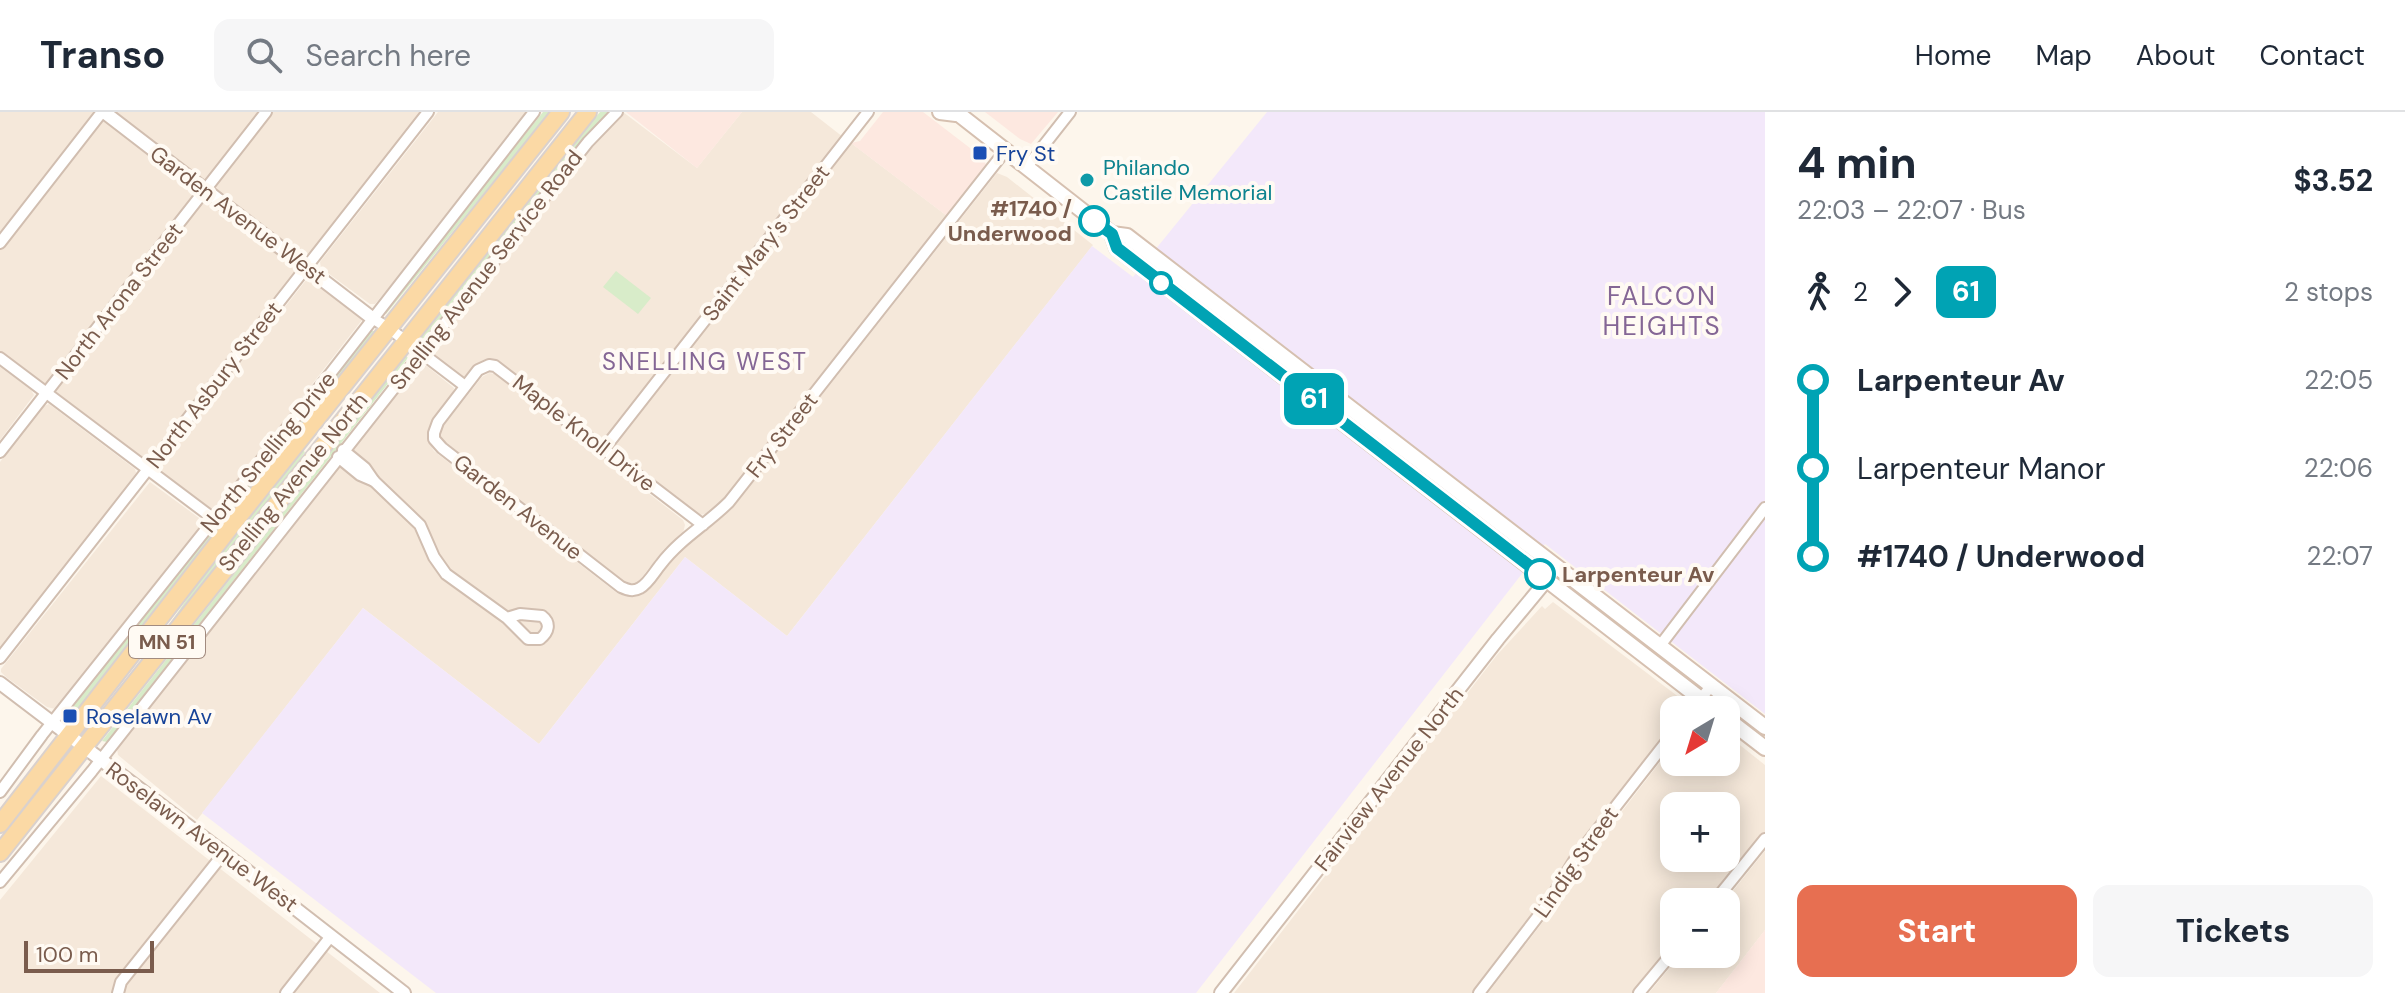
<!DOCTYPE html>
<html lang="en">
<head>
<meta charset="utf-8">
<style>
	:root { --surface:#fff; --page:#f6f6f7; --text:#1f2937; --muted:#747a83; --line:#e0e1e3; --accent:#e76f51 }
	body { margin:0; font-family:"DM Sans",sans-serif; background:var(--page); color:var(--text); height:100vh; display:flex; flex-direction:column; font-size:30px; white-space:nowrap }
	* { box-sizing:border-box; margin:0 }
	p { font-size:26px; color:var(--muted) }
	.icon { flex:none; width:44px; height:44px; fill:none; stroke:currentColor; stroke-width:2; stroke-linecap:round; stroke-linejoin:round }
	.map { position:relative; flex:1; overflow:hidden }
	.drawer { display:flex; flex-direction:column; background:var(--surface); width:640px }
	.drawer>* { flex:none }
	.badge { padding:0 16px; border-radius:12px; font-size:28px; line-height:52px }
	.needle { width:52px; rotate:218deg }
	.tools { position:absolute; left:1660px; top:584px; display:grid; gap:16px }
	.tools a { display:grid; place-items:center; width:80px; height:80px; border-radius:16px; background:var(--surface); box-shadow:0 4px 20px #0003; font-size:40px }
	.scale { position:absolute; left:24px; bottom:20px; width:130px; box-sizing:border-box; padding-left:8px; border:4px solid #7a5c4d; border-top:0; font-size:22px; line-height:28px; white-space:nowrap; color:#7a5c4d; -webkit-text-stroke:6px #fffaf3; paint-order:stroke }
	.map>.badge { position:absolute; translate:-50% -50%; box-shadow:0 0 0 4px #fff }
	.legs { display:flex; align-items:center; gap:12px; height:88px; padding:0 32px; font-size:26px }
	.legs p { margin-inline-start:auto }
	.summary { display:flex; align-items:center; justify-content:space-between; height:136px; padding:0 32px }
	h1 { font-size:44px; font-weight:700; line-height:60px }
	.cta { display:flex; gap:16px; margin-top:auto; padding:16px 32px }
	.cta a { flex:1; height:92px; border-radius:16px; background:var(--accent); color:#fff; font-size:32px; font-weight:700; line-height:92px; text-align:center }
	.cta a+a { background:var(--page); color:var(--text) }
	ul { padding:0 32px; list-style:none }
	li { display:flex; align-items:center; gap:28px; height:88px; font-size:30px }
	li i { display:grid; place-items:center; width:12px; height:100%; margin:0 10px; background:currentColor }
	li i::after { content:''; width:20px; height:20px; margin:-10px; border:6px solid; border-radius:50%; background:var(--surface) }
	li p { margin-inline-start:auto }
	li:first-child i { background:linear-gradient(#0000 50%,currentColor 0) }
	li:last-child i { background:linear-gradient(currentColor 50%,#0000 0) }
	header { display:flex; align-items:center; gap:48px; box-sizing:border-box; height:112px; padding:0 40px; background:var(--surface); border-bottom:2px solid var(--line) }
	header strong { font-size:38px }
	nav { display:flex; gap:44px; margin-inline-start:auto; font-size:28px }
	.search { width:560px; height:72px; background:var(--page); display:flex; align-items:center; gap:20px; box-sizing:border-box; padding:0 28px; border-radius:16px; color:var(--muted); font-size:30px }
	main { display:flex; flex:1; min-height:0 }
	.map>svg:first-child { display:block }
</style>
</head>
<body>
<header>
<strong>Transo</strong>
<div class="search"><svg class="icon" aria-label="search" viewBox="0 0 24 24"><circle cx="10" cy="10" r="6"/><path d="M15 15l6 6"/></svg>Search here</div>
<nav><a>Home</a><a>Map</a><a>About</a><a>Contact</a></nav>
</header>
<main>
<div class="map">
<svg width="1765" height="881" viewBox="0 0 1765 881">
	<rect width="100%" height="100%" fill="#fdf6ec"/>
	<g fill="#f5e8da" fill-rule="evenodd">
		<path d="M0 0H422L151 346 145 348 0 239Z"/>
		<path d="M438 0H526L408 153 375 192H370L321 156 320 150Z"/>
		<path d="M623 0 697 56 742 0H811L843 25 606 325 599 326 498 250 474 256 466 264 462 265 435 244 431 238 560 73Z"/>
		<path d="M849 31H851L947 104 723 388 708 402 697 403 616 340 614 334 835 52Z"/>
		<path d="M997 61 1007 65 1093 133 787 524 685 445 539 632 363 496 197 708 118 643 117 637 416 253 421 252 428 255 454 276 453 282 428 317V329L434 339 617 481 628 485 635 484 646 479 672 446 732 397Z"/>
		<path d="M307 167H312L360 204 362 208 216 396H207L162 360 160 353Z"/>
		<path d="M0 255 31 278 34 283 0 328Z"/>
		<path d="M489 261 495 262 683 408 685 413 683 421 664 437 639 469 634 472 621 468 441 327V317L482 265Z"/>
		<path d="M49 292 135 357 136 361 0 537V350L44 294Z"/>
		<path d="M150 370 199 406 202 410 201 416 93 553 55 597 47 595 6 565 1 560V557Z"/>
		<path d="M1553 490 1688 592 1686 598H1674V613L1584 729 1536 800 1472 881H1234L1497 543 1542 494 1545 497Z"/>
		<path d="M1726 622 1765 653V720L1707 790H1674V831L1633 881H1488L1549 802 1616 707 1674 632V650H1726ZM1674 694H1726V746H1674Z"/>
		<path d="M101 664 380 881H0V788Z"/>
		<path d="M1765 739V818L1716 881H1649L1681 842H1726V790H1724Z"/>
	</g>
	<g fill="#fde8e0">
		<path d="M626 0H742L697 56Z"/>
		<path d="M883 0H923L983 46 986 53 947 104 851 31 860 29Z"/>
		<path d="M985 0H1058L1031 32 1020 27Z"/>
		<path d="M1765 818V881H1716Z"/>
	</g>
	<path fill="#f3e8fa" d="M1267 0H1765V602L1545 432 1196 881H436L202 701 363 496 539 632 685 445 787 524 1092 134 1133 165Z"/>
	<g fill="#d8ecc9">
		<path d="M543 0H550L386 202 385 199 401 177Z"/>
		<path d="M600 0H608L580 30 423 228H420L419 226 546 65Z"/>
		<path d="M616 159 651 186 638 202 603 175Z"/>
		<path d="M370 219H374V223L71 605 67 602Z"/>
		<path d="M406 244 408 246 121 612 107 630 102 629Z"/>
		<path d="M302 338 305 340 276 383 174 513 171 510 200 468Z"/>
	</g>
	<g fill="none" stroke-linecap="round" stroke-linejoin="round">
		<defs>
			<g id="minor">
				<path d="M1026 56 1070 0"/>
				<path d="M0 131 102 0"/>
				<path d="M372 206 390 217 465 274"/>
				<path d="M0 246 214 407"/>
				<path d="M604 337 868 0"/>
				<path d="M343 338 365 356 374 369 420 413 434 445 446 462 507 506 528 527H540C549 520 551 511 542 504L520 502 507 506"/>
				<path d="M0 340 266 0"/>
				<path d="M338 345 360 363 374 369"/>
				<path d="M703 413 495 254 489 253 478 258 438 310 434 321V327L442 336 621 475C628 478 633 480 640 476 648 472 655 459 661 452 680 427 707 412 729 390L1005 39"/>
				<path d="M1659 535 1765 396"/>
				<path d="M0 546 428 0"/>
				<path d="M1692 598 1711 574"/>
				<path d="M0 680 42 623 330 262 534 0"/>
				<path d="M0 770 92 659 588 30 617 0"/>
				<path d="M1714 790 1765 727"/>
				<path d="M118 881 121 870 224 741"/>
				<path d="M286 881 331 824"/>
				<path d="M1479 881 1549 790 1577 744 1674 620"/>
				<path d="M1639 881 1674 839"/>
			</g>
			<g id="tertiary">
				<path d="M104 0 372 206"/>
				<path d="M0 571 224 741 404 881"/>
				<path d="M1221 881 1498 527 1551 463"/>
			</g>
			<g id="secondary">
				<path d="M940 0 956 2"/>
				<path d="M956 0 1112 122 1127 124 1765 615"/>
				<path d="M1112 122 1117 136 1715 598"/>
				<path d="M1726 606 1765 636"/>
			</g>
			<g id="primary">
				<path d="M0 712 228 418 561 0"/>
				<path d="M0 741 588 0"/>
			</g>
		</defs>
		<use href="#minor" stroke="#d1beb0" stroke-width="14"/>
		<use href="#tertiary" stroke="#d1beb0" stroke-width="16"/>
		<use href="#secondary" stroke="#d6c0b0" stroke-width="18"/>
		<use href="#primary" stroke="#dad1cd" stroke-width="20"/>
		<use href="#minor" stroke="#fff" stroke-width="10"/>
		<use href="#tertiary" stroke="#fff" stroke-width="12"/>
		<use href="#secondary" stroke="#fff" stroke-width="14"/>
		<use href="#primary" stroke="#fbd9a5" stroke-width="16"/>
	</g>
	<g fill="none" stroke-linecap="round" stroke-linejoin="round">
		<defs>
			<path id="line-1" d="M1094 109 1112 122 1117 136 1540 462"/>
		</defs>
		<use href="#line-1" stroke="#fff" stroke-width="18"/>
		<use href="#line-1" stroke="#00a3b4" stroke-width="12"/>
	</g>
	<g fill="#1a4fb4" stroke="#fffaf3" stroke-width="3">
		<rect x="972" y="33" width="16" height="16" rx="4"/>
		<rect x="62" y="596" width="16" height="16" rx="4"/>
	</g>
	<circle fill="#0f9aa8" stroke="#fffaf3" stroke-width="3" cx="1087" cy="68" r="8"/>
	<g fill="#fff" stroke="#00a3b4" stroke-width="4">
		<circle cx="1094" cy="109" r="14"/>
		<circle cx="1161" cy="171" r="10"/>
		<circle cx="1540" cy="462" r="14"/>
	</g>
	<g text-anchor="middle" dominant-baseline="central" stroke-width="8" stroke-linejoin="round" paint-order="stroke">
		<rect fill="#fffaf3" stroke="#a28b7f" stroke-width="2" x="129" y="514" width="76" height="32" rx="6"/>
		<g font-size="20" font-weight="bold" fill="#7a5c4d">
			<text x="167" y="530">MN 51</text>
		</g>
		<g font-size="22" fill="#164399" stroke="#fffaf3" text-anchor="start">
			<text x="996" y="41">Fry St</text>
			<text x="86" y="604">Roselawn Av</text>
		</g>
		<g font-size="22" fill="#0d838f" stroke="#fffaf3" text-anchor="start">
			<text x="1103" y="55">Philando<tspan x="1103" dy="25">Castile Memorial</tspan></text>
		</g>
		<g font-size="22" font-weight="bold" fill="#7a5c4d" stroke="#fffaf3" text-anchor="end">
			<text x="1072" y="96">#1740 /<tspan x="1072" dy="25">Underwood</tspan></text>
			<text x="1562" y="462" text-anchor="start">Larpenteur Av</text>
		</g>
		<g font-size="22" fill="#7a5c4d" stroke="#fffaf3">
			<text transform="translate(238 103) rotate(37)">Garden Avenue West</text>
			<text transform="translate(766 131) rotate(-52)">Saint Mary's Street</text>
			<text transform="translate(486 158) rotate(-52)">Snelling Avenue Service Road</text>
			<text transform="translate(119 189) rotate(-52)">North Arona Street</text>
			<text transform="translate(214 273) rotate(-52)">North Asbury Street</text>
			<text transform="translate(584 321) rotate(38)">Maple Knoll Drive</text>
			<text transform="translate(782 323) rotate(-52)">Fry Street</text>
			<text transform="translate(268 340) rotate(-51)">North Snelling Drive</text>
			<text transform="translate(293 370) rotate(-51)">Snelling Avenue North</text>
			<text transform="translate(518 395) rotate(38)">Garden Avenue</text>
			<text transform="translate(1389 667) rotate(-52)">Fairview Avenue North</text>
			<text transform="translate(202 725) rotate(37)">Roselawn Avenue West</text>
			<text transform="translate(1576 750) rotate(-55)">Lindig Street</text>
		</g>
		<g font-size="24" letter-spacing="2" fill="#846695" stroke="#fffaf3">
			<text x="705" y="249">SNELLING WEST</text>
		</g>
		<g font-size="26" letter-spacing="2" fill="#846695" stroke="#fffaf3">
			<text x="1662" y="184">FALCON<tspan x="1662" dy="30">HEIGHTS</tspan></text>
		</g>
	</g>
</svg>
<div class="tools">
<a><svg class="needle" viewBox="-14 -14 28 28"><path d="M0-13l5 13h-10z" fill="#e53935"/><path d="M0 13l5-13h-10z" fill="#747a83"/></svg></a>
<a>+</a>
<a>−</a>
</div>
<div class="scale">100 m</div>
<b class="badge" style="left:1314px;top:287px;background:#00a3b4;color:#fff">61</b>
</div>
<section class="drawer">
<div class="summary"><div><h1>4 min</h1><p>22:03 – 22:07 · Bus</p></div><b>$3.52</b></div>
<div class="legs"><svg class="icon" aria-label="walk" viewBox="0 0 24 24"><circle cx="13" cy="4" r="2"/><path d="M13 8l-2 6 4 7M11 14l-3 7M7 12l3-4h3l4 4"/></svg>2<svg class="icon" aria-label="forward" viewBox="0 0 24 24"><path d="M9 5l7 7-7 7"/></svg><b class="badge" style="background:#00a3b4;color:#fff">61</b><p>2 stops</p></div>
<ul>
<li><i style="color:#00a3b4"></i><b>Larpenteur Av</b><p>22:05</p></li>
<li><i style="color:#00a3b4"></i><span>Larpenteur Manor</span><p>22:06</p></li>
<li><i style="color:#00a3b4"></i><b>#1740 / Underwood</b><p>22:07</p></li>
</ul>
<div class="cta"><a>Start</a><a>Tickets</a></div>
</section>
</main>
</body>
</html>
